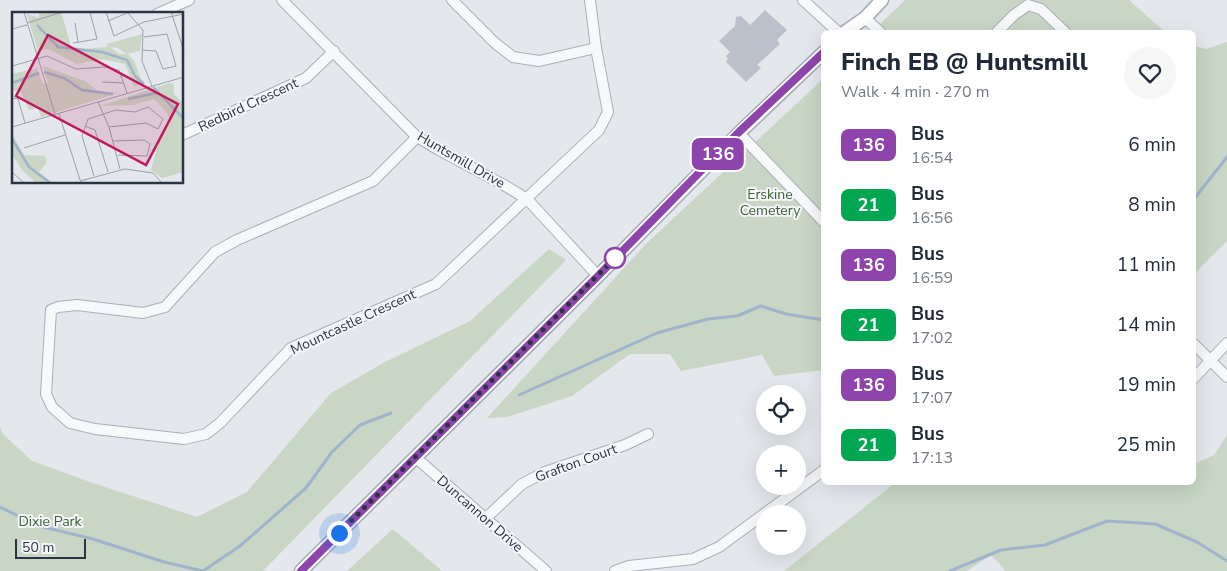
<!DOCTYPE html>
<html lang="en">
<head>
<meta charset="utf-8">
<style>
	:root { --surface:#fff; --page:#f6f6f7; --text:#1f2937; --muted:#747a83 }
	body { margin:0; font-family:"Nunito Sans",sans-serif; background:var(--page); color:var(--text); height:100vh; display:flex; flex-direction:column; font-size:19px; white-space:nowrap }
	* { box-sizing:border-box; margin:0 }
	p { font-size:16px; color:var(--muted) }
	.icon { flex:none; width:28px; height:28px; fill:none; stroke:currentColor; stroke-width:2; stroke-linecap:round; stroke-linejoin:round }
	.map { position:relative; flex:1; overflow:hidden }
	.side { position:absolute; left:821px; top:30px; width:375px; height:455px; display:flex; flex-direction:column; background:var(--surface); border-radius:8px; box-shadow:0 5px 20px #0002 }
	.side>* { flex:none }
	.badge { padding:0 10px; border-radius:8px; font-size:18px; line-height:32px }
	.buttons { position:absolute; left:756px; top:385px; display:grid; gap:10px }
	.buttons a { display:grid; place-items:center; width:50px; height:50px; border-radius:50%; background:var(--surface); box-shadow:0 5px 20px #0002; font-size:25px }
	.scale { position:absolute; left:15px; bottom:12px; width:71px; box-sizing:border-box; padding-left:5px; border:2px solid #2b3445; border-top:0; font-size:14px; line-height:18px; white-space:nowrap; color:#2b3445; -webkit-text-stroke:4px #f4f6f9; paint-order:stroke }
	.you { position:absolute; width:25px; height:25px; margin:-12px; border:4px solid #fff; border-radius:50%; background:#1a73e8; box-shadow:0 0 0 8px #1a73e833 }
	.map>.badge { position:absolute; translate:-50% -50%; box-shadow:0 0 0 2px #fff }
	.round { display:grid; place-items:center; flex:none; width:52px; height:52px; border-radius:26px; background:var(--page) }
	.head { display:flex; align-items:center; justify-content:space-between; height:85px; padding:0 20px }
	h1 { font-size:24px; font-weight:800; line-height:38px }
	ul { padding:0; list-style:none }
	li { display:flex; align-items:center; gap:15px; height:60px; padding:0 20px }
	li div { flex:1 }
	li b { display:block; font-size:19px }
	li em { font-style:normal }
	li .badge { min-width:55px; font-weight:700; text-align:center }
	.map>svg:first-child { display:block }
</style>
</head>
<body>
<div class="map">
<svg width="1227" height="571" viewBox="0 0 1227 571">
	<rect width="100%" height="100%" fill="#e4e7ec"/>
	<g fill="#c9d6c5">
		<path d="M905 0H1129L1165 32H872Z"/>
		<path d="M1227 42V241L1194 274V46L1206 49Z"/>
		<path d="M824 78V370L774 376 762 355 681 371 670 354H630L572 396 507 417 487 418 646 244Z"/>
		<path d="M549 249 566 260 263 571H0V427L3 434 32 461 93 483 197 517 247 492 331 393 383 363 470 321Z"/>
		<path d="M1227 435V571H1006L991 555 967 571H784L895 483 1194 482V464L1214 455Z"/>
		<path d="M393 529 442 571H347Z"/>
	</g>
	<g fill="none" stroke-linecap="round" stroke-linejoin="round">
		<g stroke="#9fb4cc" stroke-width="3">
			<path d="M1194 199 1227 157"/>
			<path d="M519 395 657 333 708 319 737 316 761 306 786 314 824 320"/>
			<path d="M0 507 39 526 93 539 164 562 203 571"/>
			<path d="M203 571 240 546 306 488 332 452 360 425 391 413"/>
			<path d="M950 571 1001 550 1045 545 1107 521 1155 524 1197 542 1227 561"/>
		</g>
	</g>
	<path fill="#bbc0ca" d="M765 10 787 30 777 40 780 44 757 65 761 68 746 82 726 62 728 59 726 56 730 52 719 41 735 26 736 17 741 16 750 25Z"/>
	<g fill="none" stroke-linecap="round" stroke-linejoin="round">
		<defs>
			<g id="minor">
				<path d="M282 0 417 137 439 150 504 185 527 199 598 276"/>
				<path d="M452 0 495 43 513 57 539 61 596 48"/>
				<path d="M803 0 838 32"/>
				<path d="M157 14 189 0"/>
				<path d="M865 18 880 32"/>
				<path d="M997 32 1014 15 1028 5 1041 9 1065 32"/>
				<path d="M739 133 824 222"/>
				<path d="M182 135 306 78 334 51"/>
				<path d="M417 137 373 181 237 240 215 252 165 307 143 313 77 305 58 307 51 310 46 394 52 407 70 423 95 429 184 439 206 434 220 423 291 348 436 284 599 130 608 112 596 48 590 0"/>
				<path d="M1194 344 1227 377"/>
				<path d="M1194 378 1227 343"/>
				<path d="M415 457 546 571"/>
				<path d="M486 518 522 484 545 472 625 445 648 434"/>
				<path d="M615 571 629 566 693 559 719 547 824 470"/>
			</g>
			<g id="major">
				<path d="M845 32 865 18 882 0"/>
				<path d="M301 571 598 276 739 133 824 52"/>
			</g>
		</defs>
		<use href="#minor" stroke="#a9aeb7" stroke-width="12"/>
		<use href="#major" stroke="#a3abb8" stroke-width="15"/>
		<use href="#minor" stroke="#f7f8fa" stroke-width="10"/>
		<use href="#major" stroke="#fff" stroke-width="12"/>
	</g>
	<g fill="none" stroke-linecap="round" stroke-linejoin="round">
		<defs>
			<path id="line" d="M301 571 598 276 739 132 824 52"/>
		</defs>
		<use href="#line" stroke="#fff" stroke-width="11"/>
		<use href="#line" stroke="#8e44ad" stroke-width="8"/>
		<path stroke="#2b3445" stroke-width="5" stroke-dasharray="0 9" d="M339 533 615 258"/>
	</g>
	<circle fill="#fff" stroke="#8e44ad" stroke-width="2.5" cx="615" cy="258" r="10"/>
	<g text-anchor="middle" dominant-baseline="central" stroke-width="4" stroke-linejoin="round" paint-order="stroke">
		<g font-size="14" fill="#2b3445" stroke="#f4f6f9">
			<text transform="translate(248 105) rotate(-25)">Redbird Crescent</text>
			<text transform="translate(461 160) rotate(30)">Huntsmill Drive</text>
			<text transform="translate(353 322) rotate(-25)">Mountcastle Crescent</text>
			<text transform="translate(576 463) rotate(-20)">Grafton Court</text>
			<text transform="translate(480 514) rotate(41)">Duncannon Drive</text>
		</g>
		<g font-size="14" fill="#3f6138" stroke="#f4f6f9">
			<text x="770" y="194">Erskine<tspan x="770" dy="16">Cemetery</tspan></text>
			<text x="50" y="521">Dixie Park</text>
		</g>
	</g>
	<g transform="translate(12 12)">
		<rect width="171" height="171" fill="#e4e7ec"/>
		<path d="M27 0H49L60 38 95 35V32L130 22 128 39 114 42 106 36 98 35 107 42H116L122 49 131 72 122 75 113 52 90 47 65 52 36 37 26 39 15 2 27 6ZM31 54 73 69 87 80 106 81 29 105 26 96 17 98 9 80 0 78V62L25 56 31 72 36 71ZM158 71 162 72V82L171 92V160L150 166 139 158 147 128 158 111 156 102 142 87 121 93 88 94ZM0 122 12 143 33 144 35 150 27 160 41 171H24L10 158 0 142Z" fill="#c9d6c5"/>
		<path fill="none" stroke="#9fb4cc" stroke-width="2.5" d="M25 13 46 35 90 40 115 48 123 64 132 72M32 60 52 66 70 78 101 82M0 71 27 61M141 75 172 107M116 87 144 81M0 127 17 155 38 171"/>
		<path fill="none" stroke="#9a9fa9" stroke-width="1" d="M12 0 43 102M94 0 102 24 132 10 172 2M115 0 131 18 130 49 140 74M159 0 172 39M96 9 115 1M15 11 51 0M63 11 66 30M0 17 15 13M61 31 85 27 78 0M130 38 144 39 151 57 164 54 155 22 132 25M0 54 35 44 64 57 92 55 107 58 115 81M90 70 112 71M0 86 6 87 13 111M86 90 97 115 108 157M47 102 69 171M73 114 83 118 96 160M0 115 172 65M101 129 132 128 138 132 135 144 106 143M12 136 53 123M0 160 12 171M82 164 70 124 76 107 104 98 123 100 136 95 151 107 146 117 134 111 97 115M68 169 113 157 141 161 150 171"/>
		<path fill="#c2185b" fill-opacity="0.15" stroke="#c2185b" stroke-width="2.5" d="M36 23 166 92 134 153 4 84Z"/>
		<rect width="171" height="171" fill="none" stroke="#2b3445" stroke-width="2.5"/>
	</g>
</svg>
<div class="buttons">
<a><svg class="icon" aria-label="locate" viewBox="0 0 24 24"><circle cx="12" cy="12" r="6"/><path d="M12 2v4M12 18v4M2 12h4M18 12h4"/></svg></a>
<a>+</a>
<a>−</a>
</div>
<div class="scale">50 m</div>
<div class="you" style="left:339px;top:533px"></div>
<b class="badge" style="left:718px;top:154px;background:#8e44ad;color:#fff">136</b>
<section class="side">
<div class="head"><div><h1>Finch EB @ Huntsmill</h1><p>Walk · 4 min · 270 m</p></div><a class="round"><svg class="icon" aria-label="heart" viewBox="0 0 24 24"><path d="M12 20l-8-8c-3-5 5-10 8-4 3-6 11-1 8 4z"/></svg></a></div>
<ul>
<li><span class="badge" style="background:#8e44ad;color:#fff">136</span><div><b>Bus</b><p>16:54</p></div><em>6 min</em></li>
<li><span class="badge" style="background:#00a651;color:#fff">21</span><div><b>Bus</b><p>16:56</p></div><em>8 min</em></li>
<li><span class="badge" style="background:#8e44ad;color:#fff">136</span><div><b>Bus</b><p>16:59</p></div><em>11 min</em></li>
<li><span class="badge" style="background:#00a651;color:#fff">21</span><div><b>Bus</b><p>17:02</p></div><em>14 min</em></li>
<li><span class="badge" style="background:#8e44ad;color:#fff">136</span><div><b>Bus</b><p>17:07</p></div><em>19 min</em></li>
<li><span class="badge" style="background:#00a651;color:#fff">21</span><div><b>Bus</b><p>17:13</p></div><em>25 min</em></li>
</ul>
</section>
</div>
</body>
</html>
